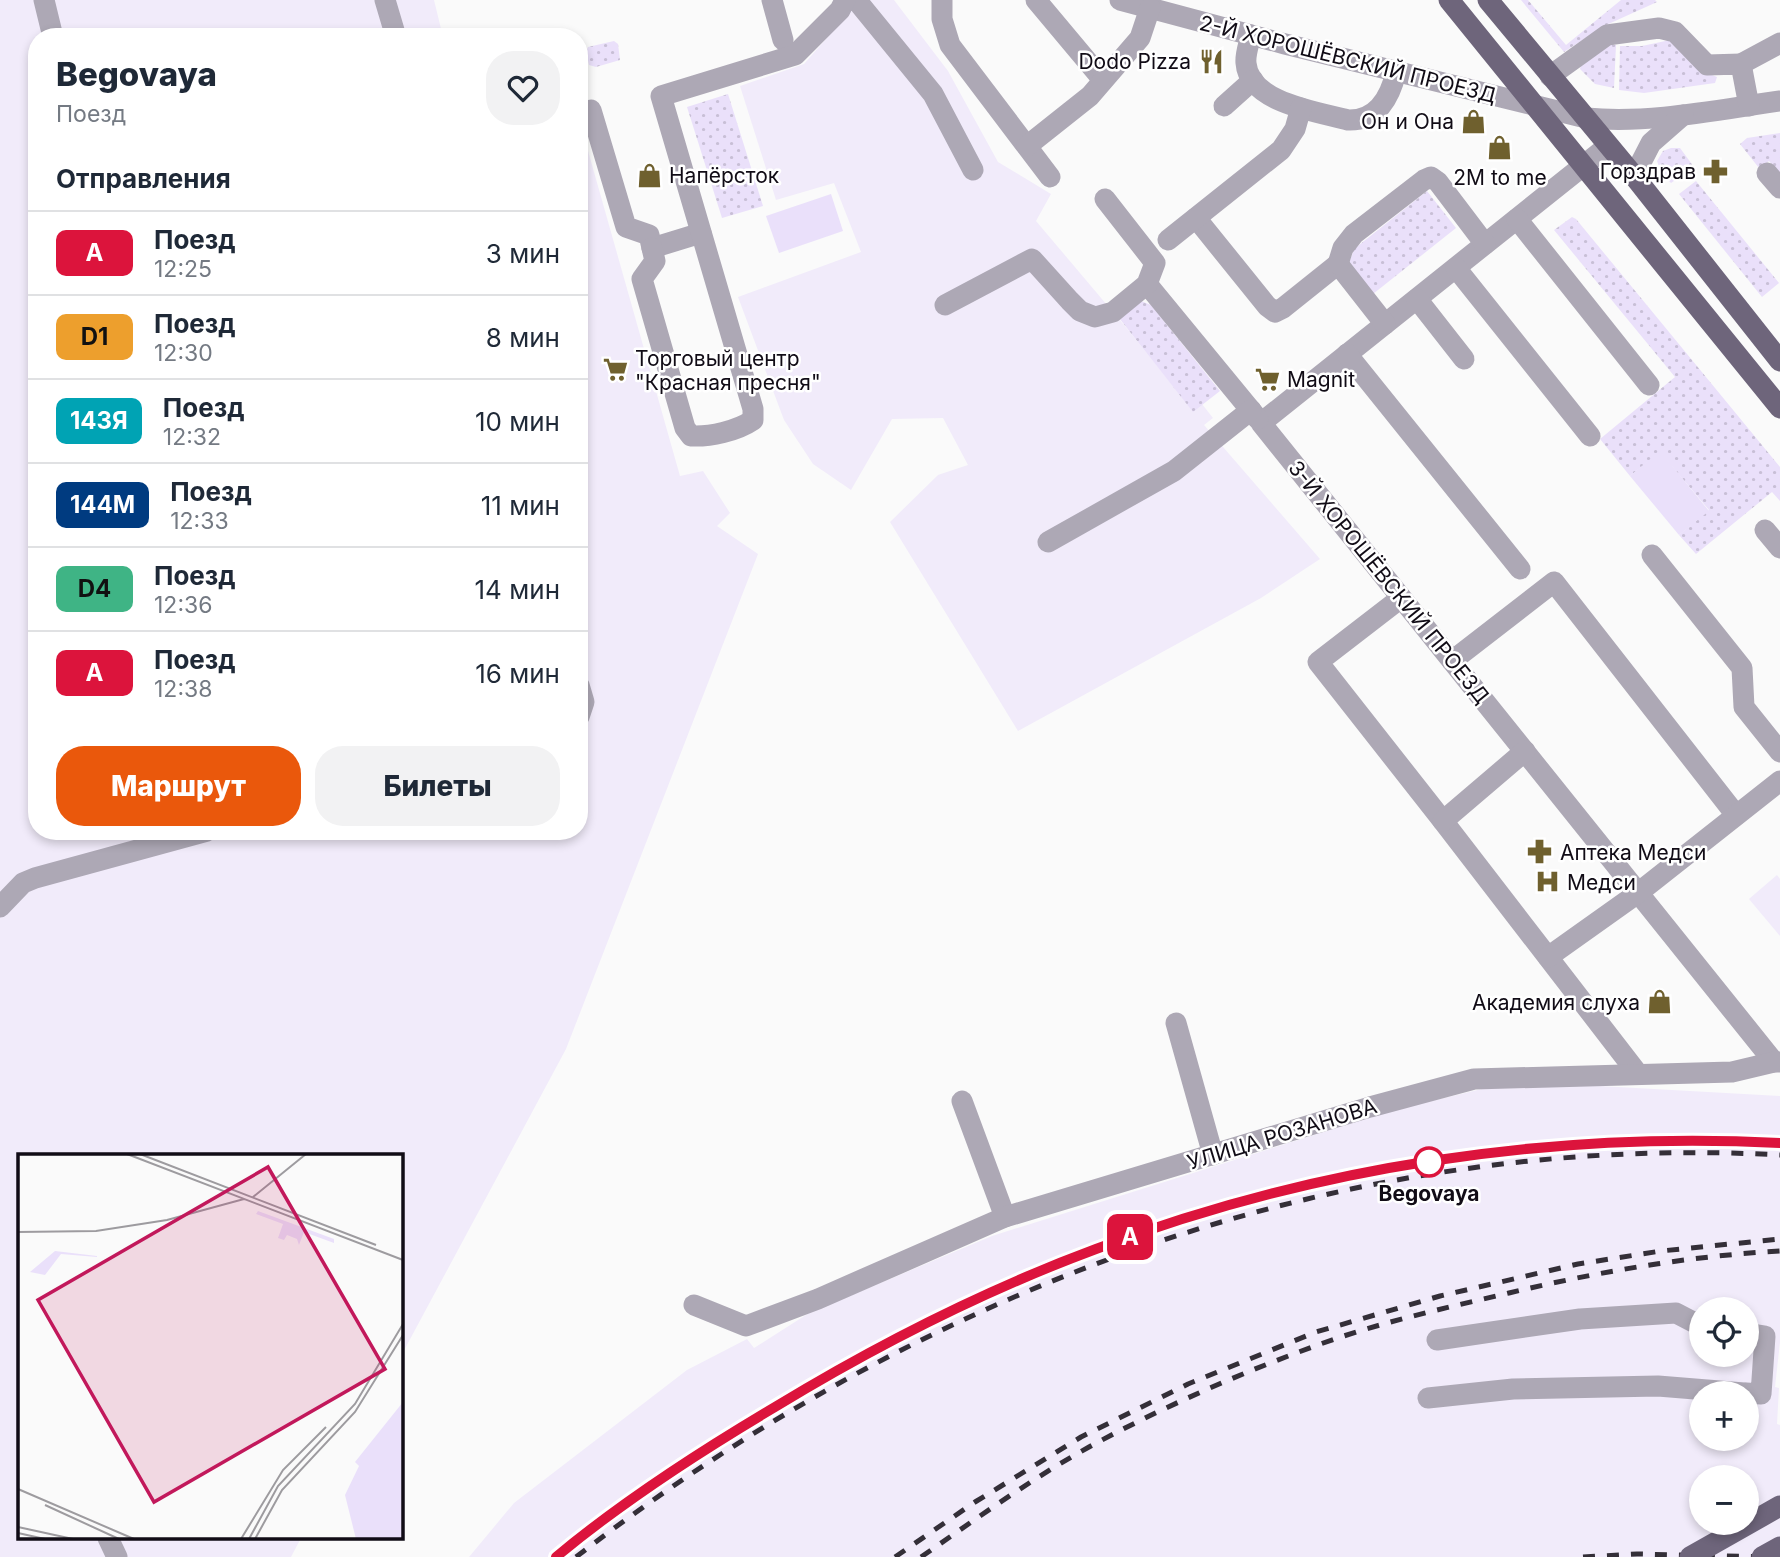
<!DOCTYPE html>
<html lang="ru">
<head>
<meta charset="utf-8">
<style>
	:root { --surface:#fff; --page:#f2f2f3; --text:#1f2937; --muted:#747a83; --line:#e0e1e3; --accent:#ea580c }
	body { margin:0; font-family:Inter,sans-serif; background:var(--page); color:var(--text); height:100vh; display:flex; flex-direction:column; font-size:26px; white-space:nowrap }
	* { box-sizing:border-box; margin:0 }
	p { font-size:23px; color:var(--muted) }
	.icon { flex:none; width:38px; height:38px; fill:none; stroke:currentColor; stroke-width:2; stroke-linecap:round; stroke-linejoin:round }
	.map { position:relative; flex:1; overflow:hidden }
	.sheet { position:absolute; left:28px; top:28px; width:560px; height:812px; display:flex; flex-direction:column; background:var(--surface); border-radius:28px; box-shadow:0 4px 10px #0003 }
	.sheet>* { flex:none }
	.badge { padding:0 14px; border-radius:10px; font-size:24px; line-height:46px }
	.tools { position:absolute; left:1689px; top:1297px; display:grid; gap:14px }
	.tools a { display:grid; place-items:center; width:70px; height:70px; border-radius:50%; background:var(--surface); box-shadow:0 4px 10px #0003; font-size:35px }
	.map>.badge { position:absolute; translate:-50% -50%; box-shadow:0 0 0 4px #fff }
	h2 { padding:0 28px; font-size:26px; line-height:63px }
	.round { display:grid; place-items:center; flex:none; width:74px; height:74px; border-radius:28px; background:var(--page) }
	.head { display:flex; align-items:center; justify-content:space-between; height:119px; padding:0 28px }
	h1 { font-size:33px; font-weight:800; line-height:52px }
	.button { display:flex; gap:14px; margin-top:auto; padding:14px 28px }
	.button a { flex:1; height:80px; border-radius:28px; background:var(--accent); color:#fff; font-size:28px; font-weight:800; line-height:80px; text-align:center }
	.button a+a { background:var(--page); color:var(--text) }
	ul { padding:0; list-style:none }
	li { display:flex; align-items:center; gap:21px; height:84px; padding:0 28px; border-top:2px solid var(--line) }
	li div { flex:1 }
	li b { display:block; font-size:26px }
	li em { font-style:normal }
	li .badge { min-width:77px; font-weight:700; text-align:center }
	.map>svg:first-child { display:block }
</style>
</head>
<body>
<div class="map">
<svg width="1780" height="1557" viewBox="0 0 1780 1557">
	<defs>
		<pattern id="grass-dots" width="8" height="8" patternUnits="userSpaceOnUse" patternTransform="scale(1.75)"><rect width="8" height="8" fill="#eae0fa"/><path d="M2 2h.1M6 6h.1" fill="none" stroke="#c8bfd6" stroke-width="1.8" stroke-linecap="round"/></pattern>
	</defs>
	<rect width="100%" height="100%" fill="#fafafa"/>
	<g fill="#f1ebfa" fill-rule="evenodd">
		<path d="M0 0H434L443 37H37V831H579V119L680 476 703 471 730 513 717 526 758 554 566 1049 401 1356V1156H19V1538H301L291 1557H0Z"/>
		<path d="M860 0H894L948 71 998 162 1051 194 1036 221 1129 331 1193 411 1202 404 1213 418 1204 425 1320 559 1261 598 1018 731 890 522 938 475 968 465 943 418 892 419 851 490 813 464 784 420 738 297 861 252 834 183 776 200 740 86 804 64Z"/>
		<path d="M1777 875 1780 879V936L1749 899Z"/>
		<path d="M1546 1083 1780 1096V1342L1775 1387 1779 1388 1777 1424 1780 1425V1557H469L514 1503 687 1370 747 1339 754 1348 809 1313 992 1236 1394 1110 1490 1087ZM1701 1309H1746V1354H1701ZM1701 1393H1746V1438H1701ZM1701 1477H1746V1522H1701Z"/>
	</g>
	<g fill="url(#grass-dots)">
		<path d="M1521 0H1528L1566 45 1621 0H1655L1657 2 1604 26 1564 52Z"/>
		<path d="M1670 40 1707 73 1717 77 1715 83 1644 93 1619 90 1620 46H1642Z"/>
		<path d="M614 41 618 44 620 60 596 67 589 65 586 52 588 47Z"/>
		<path d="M1610 44 1616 45 1614 88 1595 84 1580 69 1581 65Z"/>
		<path d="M728 94 763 206 722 218 687 107Z"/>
		<path d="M1780 133V174L1769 161 1759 168 1740 144 1747 138Z"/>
		<path d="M1671 148H1680L1694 167 1671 183 1662 174 1657 161 1663 151Z"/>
		<path d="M1696 181 1779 283 1762 297 1679 194Z"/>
		<path d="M1427 191 1456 228 1373 294 1349 263 1354 249Z"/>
		<path d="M1572 217 1576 219 1780 467V501L1772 492 1696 554 1679 535 1709 510 1660 452 1630 476 1600 439 1675 377 1554 230Z"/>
		<path d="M1141 301 1151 305 1220 391 1193 412 1119 318Z"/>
	</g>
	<g fill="#eae0fa">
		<path d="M831 194 843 231 779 253 766 216Z"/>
		<path d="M1660 451 1709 511 1679 535 1630 476Z"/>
	</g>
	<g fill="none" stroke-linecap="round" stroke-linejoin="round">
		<g stroke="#ada8b5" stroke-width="21">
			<path d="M44 0 53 37"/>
			<path d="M385 0 396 37"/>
			<path d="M772 0 783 40"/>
			<path d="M852 0 858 2 933 94 973 170"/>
			<path d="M942 0V19L950 45 1050 177"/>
			<path d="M1036 0 1103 80"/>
			<path d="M1120 0 1285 44 1586 118C1651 124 1716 110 1780 101"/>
			<path d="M1251 35C1249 44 1245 54 1246 63 1249 103 1318 112 1348 120 1377 121 1390 98 1396 72"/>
			<path d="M1741 64 1780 43"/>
			<path d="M1550 76 1607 35 1659 28 1675 32 1707 65 1741 64 1749 106"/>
			<path d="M1224 106 1253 80"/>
			<path d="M591 110 626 227 649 235 652 248 701 233"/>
			<path d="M1027 146 1090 96 1140 38 1150 8"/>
			<path d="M1608 146 1261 423 1774 1062"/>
			<path d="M1767 173 1780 188"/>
			<path d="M1634 176 1651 143 1683 115"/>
			<path d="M1196 218 1267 306 1275 312 1283 308 1338 264 1385 324"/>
			<path d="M1517 219 1649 385"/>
			<path d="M1168 240 1281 150 1295 129 1301 108"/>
			<path d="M652 248 655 261 642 279 685 428 691 436C710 437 737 431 753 420V409L661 96 795 55 840 10 845 0"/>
			<path d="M1338 264 1343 248 1354 234 1424 180 1431 177 1438 182 1485 244"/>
			<path d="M1456 268 1590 436"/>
			<path d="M1147 284 1258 419"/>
			<path d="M1417 299 1464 359"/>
			<path d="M945 305 1032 259 1070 301 1080 311 1095 317 1113 312 1147 284 1155 263 1105 199"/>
			<path d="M1347 354 1520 569"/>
			<path d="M1765 530 1780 548"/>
			<path d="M1048 542 1174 471 1251 410"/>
			<path d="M1652 555 1742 668 1744 707 1780 752"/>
			<path d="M1401 598 1318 662 1443 821 1638 1074"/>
			<path d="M1452 661 1554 582 1736 815"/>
			<path d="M579 685 584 702 579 717"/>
			<path d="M1443 821 1525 751"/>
			<path d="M0 907 23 883 35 878 207 831"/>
			<path d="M1548 957 1638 893 1780 781"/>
			<path d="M1176 1023 1213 1155"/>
			<path d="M962 1101 1005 1217"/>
			<path d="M694 1305 746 1326 818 1299 1005 1217 1370 1107 1474 1079 1732 1072 1774 1062H1780"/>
			<path d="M1746 1333 1765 1336 1761 1394 1746 1393"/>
			<path d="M1437 1340 1580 1319 1676 1313 1701 1326"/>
			<path d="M1428 1398 1513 1389 1658 1386 1744 1393"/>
			<path d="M108 1538 117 1557"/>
		</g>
		<g stroke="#6e657b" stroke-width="21">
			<path d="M1449 0 1780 408"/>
			<path d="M1488 0 1634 176 1780 361"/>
		</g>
		<g stroke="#342f38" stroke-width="5" stroke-dasharray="12 12" stroke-linecap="butt">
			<path d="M556 1557C623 1500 699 1452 775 1407 878 1346 983 1291 1096 1248 1263 1185 1443 1152 1621 1141 1673 1137 1728 1141 1780 1143"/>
			<path d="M576 1557C920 1291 1341 1131 1780 1155"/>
			<path d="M895 1557 975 1502 1081 1437 1188 1384 1316 1332 1440 1296 1578 1264 1661 1251 1780 1239"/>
			<path d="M921 1557C976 1519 1031 1479 1089 1447 1161 1408 1238 1374 1315 1346 1377 1323 1445 1308 1509 1293 1597 1272 1689 1256 1780 1251"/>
			<path d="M1583 1557 1637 1554 1780 1557"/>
		</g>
		<g stroke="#6e657b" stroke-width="21">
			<path d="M1690 1557 1780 1506"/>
			<path d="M1762 1557 1780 1547"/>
		</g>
	</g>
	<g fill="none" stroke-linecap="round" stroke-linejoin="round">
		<defs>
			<path id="line" d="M556 1557C623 1501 699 1452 775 1407 877 1345 983 1291 1096 1249 1312 1167 1549 1131 1780 1143"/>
		</defs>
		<use href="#line" stroke="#fff" stroke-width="16"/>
		<use href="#line" stroke="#dc143c" stroke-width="10"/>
	</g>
	<defs>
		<symbol id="restaurant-bare" viewBox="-9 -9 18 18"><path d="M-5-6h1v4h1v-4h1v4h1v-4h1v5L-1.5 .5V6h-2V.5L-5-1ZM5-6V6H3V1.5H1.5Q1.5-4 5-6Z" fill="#6f602e" stroke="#fff" stroke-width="2.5" paint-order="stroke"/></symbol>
		<symbol id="shop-bare" viewBox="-9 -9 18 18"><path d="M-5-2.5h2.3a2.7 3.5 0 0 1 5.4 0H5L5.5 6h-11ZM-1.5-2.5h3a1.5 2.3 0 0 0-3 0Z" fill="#6f602e" stroke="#fff" stroke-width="2.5" paint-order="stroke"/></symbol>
		<symbol id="pharmacy-bare" viewBox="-9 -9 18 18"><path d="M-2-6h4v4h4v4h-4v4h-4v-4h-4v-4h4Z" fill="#6f602e" stroke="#fff" stroke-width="2.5" paint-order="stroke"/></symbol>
		<symbol id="supermarket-bare" viewBox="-9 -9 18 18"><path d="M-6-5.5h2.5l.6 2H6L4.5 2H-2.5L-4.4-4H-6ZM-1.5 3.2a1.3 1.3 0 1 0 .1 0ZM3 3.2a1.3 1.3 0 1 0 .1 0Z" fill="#6f602e" stroke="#fff" stroke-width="2.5" paint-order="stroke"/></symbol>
		<symbol id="hospital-bare" viewBox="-9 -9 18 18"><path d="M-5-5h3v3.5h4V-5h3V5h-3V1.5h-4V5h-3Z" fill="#6f602e" stroke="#fff" stroke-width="2.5" paint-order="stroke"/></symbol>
	</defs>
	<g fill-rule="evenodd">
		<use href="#restaurant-bare" x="1194" y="44" width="35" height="35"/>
		<use href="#shop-bare" x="1456" y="104" width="35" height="35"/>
		<use href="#shop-bare" x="1482" y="130" width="35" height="35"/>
		<use href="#pharmacy-bare" x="1698" y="154" width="35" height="35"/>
		<use href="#shop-bare" x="632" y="158" width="35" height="35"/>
		<use href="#supermarket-bare" x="598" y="352" width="35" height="35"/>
		<use href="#supermarket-bare" x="1250" y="362" width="35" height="35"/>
		<use href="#pharmacy-bare" x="1522" y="834" width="35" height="35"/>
		<use href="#hospital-bare" x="1530" y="864" width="35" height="35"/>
		<use href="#shop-bare" x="1642" y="984" width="35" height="35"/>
	</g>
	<circle fill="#fff" stroke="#dc143c" stroke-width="3.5" cx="1429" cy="1162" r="14"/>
	<g text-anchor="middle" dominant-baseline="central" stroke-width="5" stroke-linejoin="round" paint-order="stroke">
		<g font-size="21" fill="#110c16" stroke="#fff">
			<text transform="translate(1348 59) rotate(14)">2-Й ХОРОШЁВСКИЙ ПРОЕЗД</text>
			<text transform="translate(1389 582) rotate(51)">3-Й ХОРОШЁВСКИЙ ПРОЕЗД</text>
			<text transform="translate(1282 1134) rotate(-17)">УЛИЦА РОЗАНОВА</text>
		</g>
		<g font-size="21" fill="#110c16" stroke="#fff" text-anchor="start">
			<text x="1191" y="61" text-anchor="end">Dodo Pizza</text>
			<text x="1454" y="121" text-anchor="end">Он и Она</text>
			<text x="1696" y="171" text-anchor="end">Горздрав</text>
			<text x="669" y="175">Напёрсток</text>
			<text x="1500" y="177" text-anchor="middle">2M to me</text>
			<text x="635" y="358">Торговый центр<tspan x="635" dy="24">"Красная пресня"</tspan></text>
			<text x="1287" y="379">Magnit</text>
			<text x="1560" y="852">Аптека Медси</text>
			<text x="1567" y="882">Медси</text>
			<text x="1640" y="1002" text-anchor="end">Академия слуха</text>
		</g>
		<g font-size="21" font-weight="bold" fill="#110c16" stroke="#fff">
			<text x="1429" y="1193">Begovaya</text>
		</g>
	</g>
	<g transform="translate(18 1154)">
		<rect width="385" height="385" fill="#fafafa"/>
		<path d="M240 57 316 85V89L286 78 281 91 279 85 269 81 266 86 260 84 265 70 238 60ZM37 97 79 102V103L43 100 27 121 12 118Z" fill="#eae0fa"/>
		<path d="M385 248V385H338L327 341 341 312 337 308Z" fill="#eae0fa"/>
		<path fill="none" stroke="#9d9b9f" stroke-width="2" d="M109 0 385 106M122 0 358 91M235 43 288 0M0 78 78 77 149 66 226 45M0 335 116 385M27 351 101 385M0 373 55 385M0 379 27 385M223 385 265 316 308 273M231 385 260 332 337 250 385 170M237 385 264 336 337 258 385 181"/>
		<path fill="#c2185b" fill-opacity="0.15" stroke="#c2185b" stroke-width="3.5" d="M250 13 367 215 136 348 20 146Z"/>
		<rect width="385" height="385" fill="none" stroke="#110c16" stroke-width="3.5"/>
	</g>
</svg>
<div class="tools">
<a><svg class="icon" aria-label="locate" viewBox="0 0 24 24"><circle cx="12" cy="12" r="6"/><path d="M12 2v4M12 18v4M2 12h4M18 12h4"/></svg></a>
<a>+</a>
<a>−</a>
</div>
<b class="badge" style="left:1130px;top:1237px;background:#dc143c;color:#fff">A</b>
<section class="sheet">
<div class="head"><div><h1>Begovaya</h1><p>Поезд</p></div><a class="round"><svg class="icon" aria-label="heart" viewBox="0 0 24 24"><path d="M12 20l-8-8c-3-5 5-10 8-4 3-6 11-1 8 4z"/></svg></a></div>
<h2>Отправления</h2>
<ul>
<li><span class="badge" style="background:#dc143c;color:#fff">A</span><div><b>Поезд</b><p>12:25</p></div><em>3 мин</em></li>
<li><span class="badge" style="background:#ed9f2d;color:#111">D1</span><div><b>Поезд</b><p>12:30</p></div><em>8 мин</em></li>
<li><span class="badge" style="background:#00a3b4;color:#fff">143Я</span><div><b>Поезд</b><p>12:32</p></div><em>10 мин</em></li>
<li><span class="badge" style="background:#003b80;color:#fff">144М</span><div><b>Поезд</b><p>12:33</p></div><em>11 мин</em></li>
<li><span class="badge" style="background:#3fb485;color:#111">D4</span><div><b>Поезд</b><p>12:36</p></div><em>14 мин</em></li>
<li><span class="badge" style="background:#dc143c;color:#fff">A</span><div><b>Поезд</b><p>12:38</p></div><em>16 мин</em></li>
</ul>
<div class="button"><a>Маршрут</a><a>Билеты</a></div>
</section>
</div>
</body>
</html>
